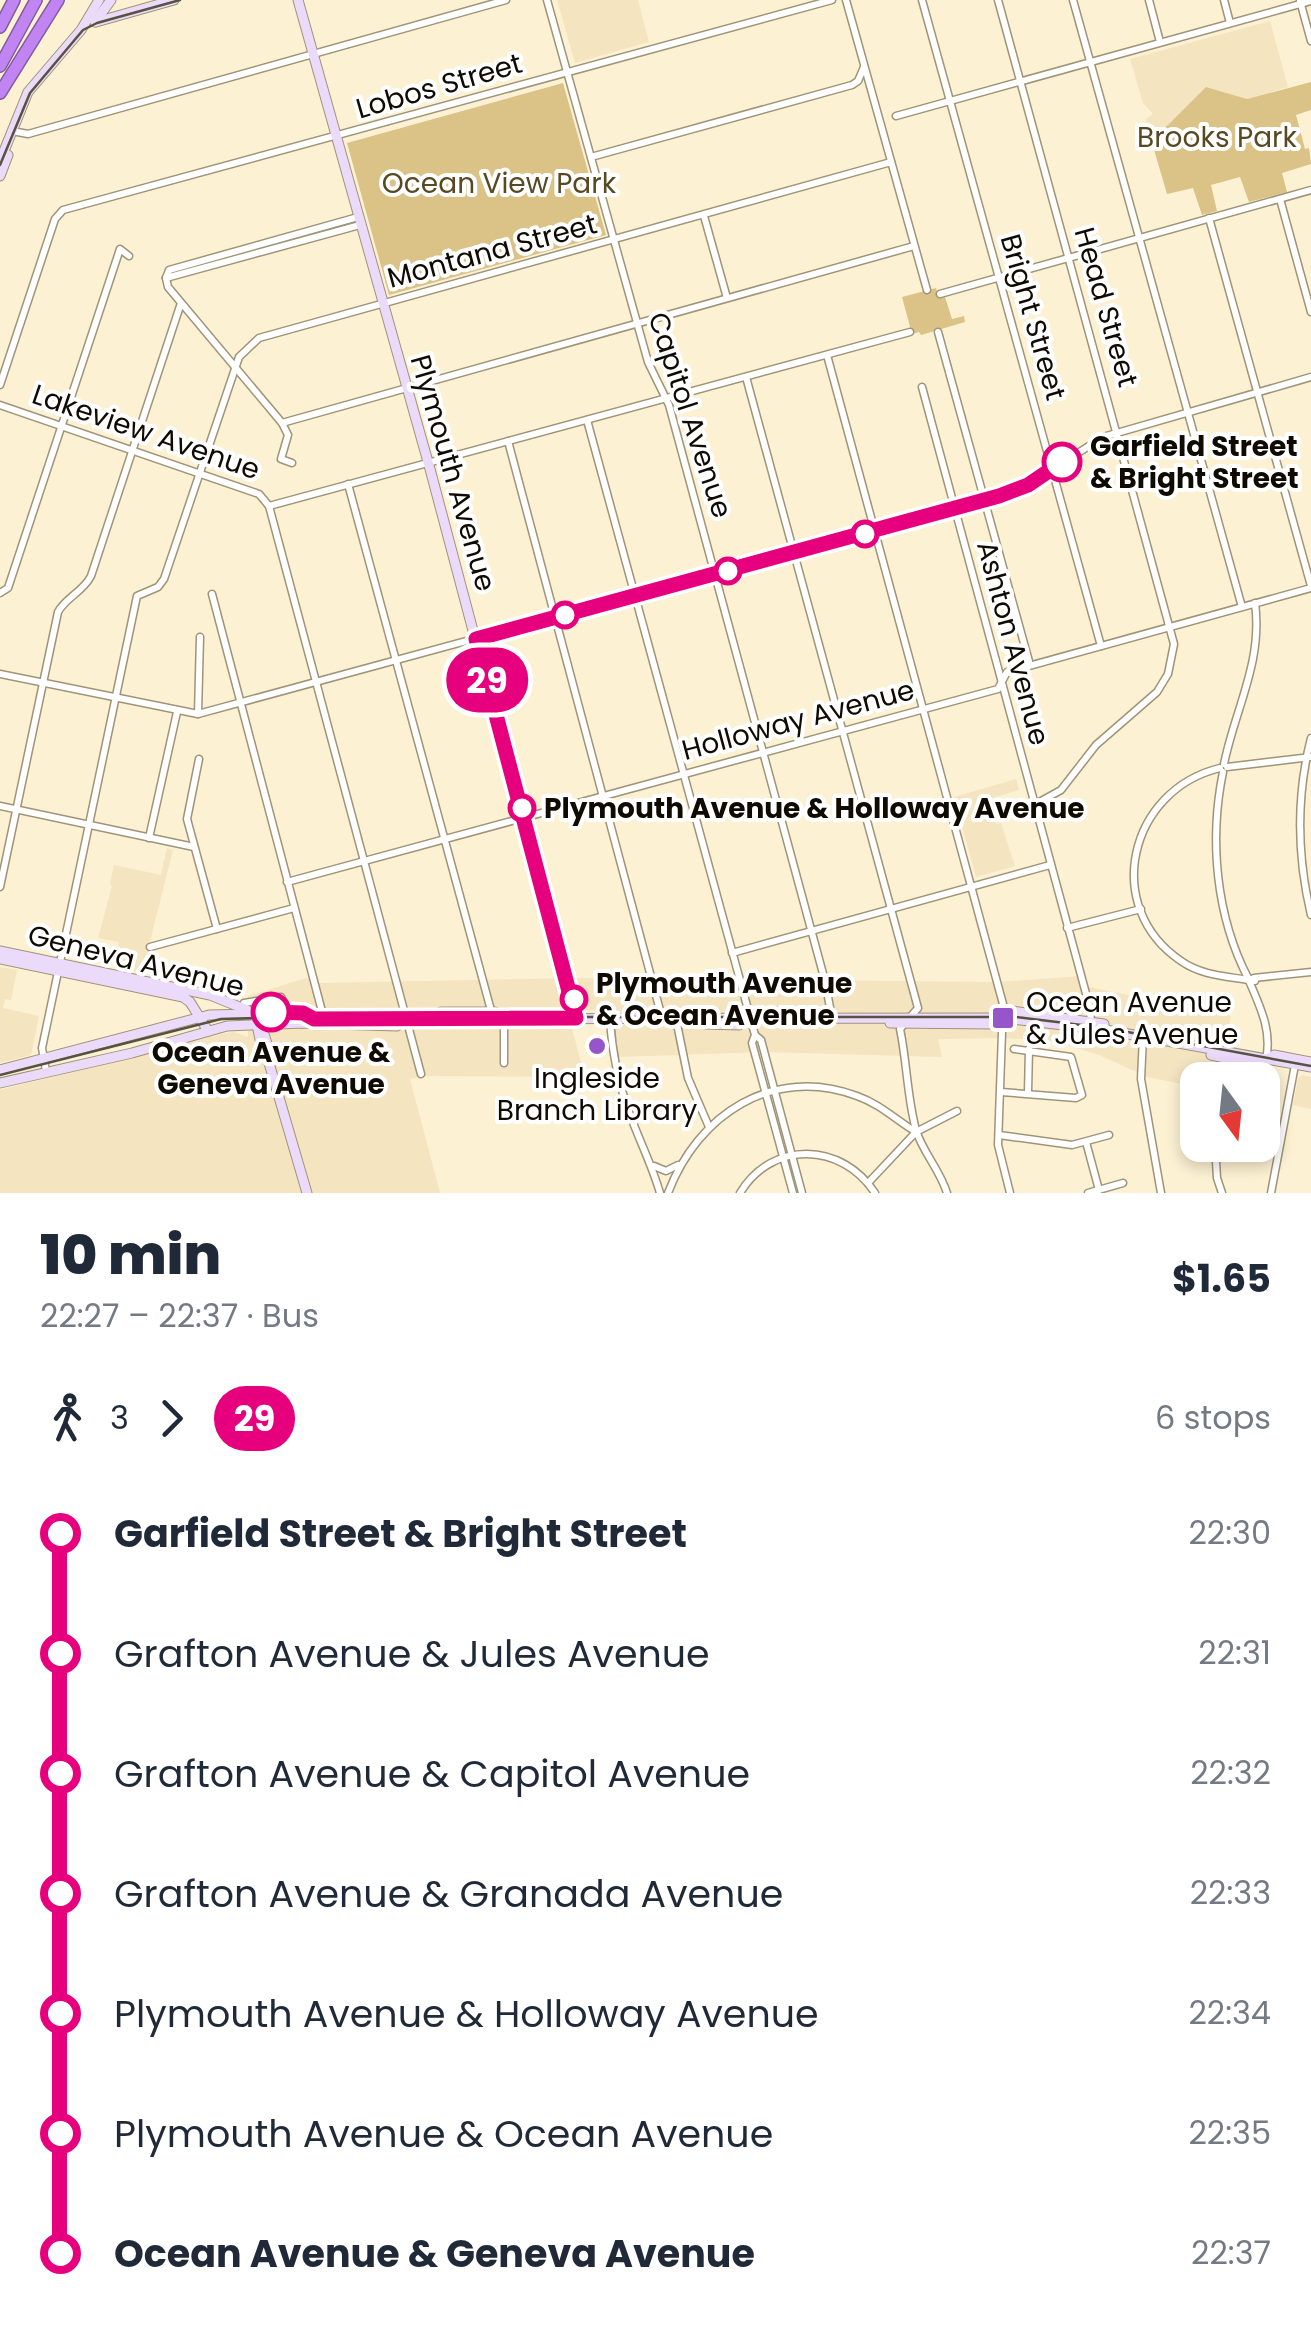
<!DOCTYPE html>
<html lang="en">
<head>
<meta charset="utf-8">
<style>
	:root { --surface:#fff; --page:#f6f6f7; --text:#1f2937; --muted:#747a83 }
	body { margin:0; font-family:Poppins,sans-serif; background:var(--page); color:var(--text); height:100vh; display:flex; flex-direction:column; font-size:38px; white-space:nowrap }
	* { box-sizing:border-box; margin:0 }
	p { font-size:32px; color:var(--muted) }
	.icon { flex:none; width:55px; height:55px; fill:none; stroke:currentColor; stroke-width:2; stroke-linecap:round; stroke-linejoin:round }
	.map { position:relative; height:1193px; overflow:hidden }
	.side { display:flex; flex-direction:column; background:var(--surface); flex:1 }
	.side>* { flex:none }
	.badge { padding:0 20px; border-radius:32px; font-size:35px; line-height:65px }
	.needle { width:65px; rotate:165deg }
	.tools { position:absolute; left:1180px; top:1062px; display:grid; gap:20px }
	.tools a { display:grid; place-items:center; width:100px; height:100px; border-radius:20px; background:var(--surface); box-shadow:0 5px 15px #0003; font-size:50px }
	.map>.badge { position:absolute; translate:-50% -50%; box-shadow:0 0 0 5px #fff }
	.legs { display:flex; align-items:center; gap:15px; height:110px; padding:0 40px; font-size:32px }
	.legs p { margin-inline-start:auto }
	.head { display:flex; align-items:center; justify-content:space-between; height:170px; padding:0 40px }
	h1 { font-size:55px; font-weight:800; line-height:75px }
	ul { padding:0 40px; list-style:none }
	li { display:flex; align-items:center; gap:35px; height:120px; font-size:38px }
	li i { display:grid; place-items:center; width:15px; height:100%; margin:0 12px; background:currentColor }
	li i::after { content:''; width:25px; height:25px; margin:-12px; border:8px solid; border-radius:50%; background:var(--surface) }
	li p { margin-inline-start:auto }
	li:first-child i { background:linear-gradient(#0000 50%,currentColor 0) }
	li:last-child i { background:linear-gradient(currentColor 50%,#0000 0) }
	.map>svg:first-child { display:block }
</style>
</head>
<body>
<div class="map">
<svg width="1311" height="1193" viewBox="0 0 1311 1193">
	<rect width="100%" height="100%" fill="#fdf1d3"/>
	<g fill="#f4e4c0">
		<path d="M557 0H638L649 42 575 63Z"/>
		<path d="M1270 21 1288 87 1247 99 1206 87 1169 125 1150 136 1146 119 1153 114 1143 103 1130 59Z"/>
		<path d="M1016 779 1019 790 989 799 996 824 1001 823 1015 866 976 877 954 797Z"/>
		<path d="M167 848 173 850 142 973 114 968 119 942 98 938 112 886 110 884 114 865 161 875Z"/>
		<path d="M0 967 17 970 11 1000 5 999 3 1008 39 1016 31 1055 0 1063Z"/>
		<path d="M1081 976 1084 986 1231 1016 1222 1061 1225 1066 1222 1080H1198L1197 1087 1147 1077 1099 1055 1053 1041 1002 1038 938 1039 942 1057 764 1052 618 1057 612 1010H567L585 1077 422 1076 410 1079 440 1193H0V1090L226 1033 234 1032 248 1037V996L306 978 319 983 577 978 997 982Z"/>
		<path d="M1303 1075 1311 1077V1109L1293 1105 1298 1078Z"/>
	</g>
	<g fill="#dbc286">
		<path d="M1311 82V110L1296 115 1305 149 1309 148 1311 164 1282 173 1287 192 1249 202 1240 177 1211 185 1217 211 1202 215 1193 188 1167 194 1150 136 1168 125 1206 87 1247 99Z"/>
		<path d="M563 83 606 235 389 295 347 143Z"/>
		<path d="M936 288 939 298 945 297 952 319 964 316 965 322 921 335 919 332 912 334 902 297Z"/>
	</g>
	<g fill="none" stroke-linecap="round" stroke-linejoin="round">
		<defs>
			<g id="street">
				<path d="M547 0 648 362 669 405 825 981 832 1018"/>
				<path d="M846 0 927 290"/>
				<path d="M922 0 1101 646"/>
				<path d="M998 0 1174 644 1168 674 1157 692 1096 745 1061 790 1034 805"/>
				<path d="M1073 0 1242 607"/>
				<path d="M1149 0 1160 42"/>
				<path d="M1224 0 1230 23"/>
				<path d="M1300 1 1311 41"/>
				<path d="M896 116 1311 1"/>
				<path d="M12 131 28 134 506 0"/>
				<path d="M591 157 852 85 858 81 864 67"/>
				<path d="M1280 199 1311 312"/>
				<path d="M704 216 727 298"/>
				<path d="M1209 218 1311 586"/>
				<path d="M166 278 168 287 282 423 288 435 281 459 292 463"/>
				<path d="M166 278 169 270 358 217"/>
				<path d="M166 278 360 225"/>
				<path d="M940 294 1311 190"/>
				<path d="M938 332 1030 665"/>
				<path d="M827 355 1003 1004 998 1145 1010 1193"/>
				<path d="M746 377 918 1008 900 1029C907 1062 907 1097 916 1130 922 1151 940 1170 947 1193"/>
				<path d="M0 385 55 219 63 210 832 0"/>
				<path d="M922 387 1091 1012 1090 1023"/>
				<path d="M0 405 259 494 269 506 910 332"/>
				<path d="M587 420 755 1035 761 1040 802 1193"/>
				<path d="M282 423 914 246"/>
				<path d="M508 441 662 1018"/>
				<path d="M348 484 492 1014"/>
				<path d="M269 506 421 1074"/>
				<path d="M0 593 8 588 120 249 129 256"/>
				<path d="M212 594 324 1019"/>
				<path d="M0 674 198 714 999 496 1028 485 1103 437 1311 377"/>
				<path d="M198 714 200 637"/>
				<path d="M1311 738C1296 797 1297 856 1311 915"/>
				<path d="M199 759 187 819 217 929"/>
				<path d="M1224 764C1235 709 1263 662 1255 603"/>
				<path d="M1227 767 1311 757"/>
				<path d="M1220 768C1129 790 1101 907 1181 961 1201 975 1224 976 1248 980"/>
				<path d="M1223 772C1209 840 1216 916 1248 978L1255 981 1248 980"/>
				<path d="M0 806 194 847"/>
				<path d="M149 838 177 712"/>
				<path d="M287 882 998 689 1007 672 1311 588"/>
				<path d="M0 887 58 612C66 597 83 592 91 576L181 303"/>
				<path d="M1067 928 1141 909"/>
				<path d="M150 947 294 908"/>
				<path d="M732 953 1050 865"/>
				<path d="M1254 978 1311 972"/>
				<path d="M1250 983C1261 1009 1272 1031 1266 1060"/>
				<path d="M244 1003 281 997 290 1012"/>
				<path d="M610 1019C612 1051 618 1082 629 1112 639 1140 652 1165 660 1193"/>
				<path d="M676 1019 688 1078 709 1127"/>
				<path d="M755 1035 752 1043 793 1193"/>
				<path d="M1143 1037 1141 1079 1161 1193"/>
				<path d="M504 1063V1018"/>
				<path d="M46 1071 42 1048 137 596 158 587 164 579 239 357 259 338 891 162"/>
				<path d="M1226 1080 1231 1060"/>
				<path d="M1001 1092 1076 1098 1082 1095 1071 1057 1014 1049"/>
				<path d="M1028 1092 1029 1049"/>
				<path d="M999 1135 1072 1145 1109 1135"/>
				<path d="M1086 1142 1099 1190"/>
				<path d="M1215 1145 1217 1178 1222 1193"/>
				<path d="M654 1166 666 1171 678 1165"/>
				<path d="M868 1183 916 1132 957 1111"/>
				<path d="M668 1193C698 1114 773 1065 857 1096 880 1104 896 1120 916 1132"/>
				<path d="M740 1193C772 1140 842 1142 875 1193"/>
				<path d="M1088 1193 1123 1183"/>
				<path d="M1271 1193 1295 1065"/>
			</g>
			<g id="secondary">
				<path d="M298 0 430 469 576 1018"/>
				<path d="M95 22 111 0"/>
				<path d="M96 22 174 0"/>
				<path d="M0 161 28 92 81 30 99 0"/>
				<path d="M0 176 8 155"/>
				<path d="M0 951 210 995 247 1010"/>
				<path d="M0 959 183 997 190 1002 208 1031"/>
				<path d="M441 1012H495"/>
				<path d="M256 1020 262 1049 267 1057"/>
				<path d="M303 1023 314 1019 1003 1018 1106 1030 1311 1067"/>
				<path d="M890 1023 994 1024 1012 1011 1104 1024"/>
				<path d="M257 1024C266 1034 269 1044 267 1057"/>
				<path d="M706 1024 739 1025 757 1012H787"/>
				<path d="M1211 1055 1258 1065 1274 1055 1311 1062"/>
				<path d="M269 1063 307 1193"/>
				<path d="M0 1070 209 1015 303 1013 314 1019"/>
				<path d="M0 1083 132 1053 227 1026 303 1023 397 1026 407 1018"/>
			</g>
			<g id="highway">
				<path d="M0 27 14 0"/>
				<path d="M0 66 36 0"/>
				<path d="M0 93 58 0"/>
			</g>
		</defs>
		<use href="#street" stroke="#9f9478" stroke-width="9"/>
		<use href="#secondary" stroke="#9f9478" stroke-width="11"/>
		<use href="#highway" stroke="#825a9f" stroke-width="14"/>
		<use href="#street" stroke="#fff" stroke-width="6"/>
		<use href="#secondary" stroke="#ecdafb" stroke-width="9"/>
		<use href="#highway" stroke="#c084f3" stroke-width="11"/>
		<g stroke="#585243" stroke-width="2.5">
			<path d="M0 165 30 93 83 30 97 23 180 0"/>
			<path d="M0 1075 221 1019 293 1017H1016L1106 1028 1311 1066"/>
		</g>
	</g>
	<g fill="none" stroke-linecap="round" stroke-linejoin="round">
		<defs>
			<path id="line-1" d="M271 1012 303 1013 314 1019 576 1018 476 639 999 496 1028 485 1062 462"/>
		</defs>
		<use href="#line-1" stroke="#fff" stroke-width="22"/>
		<use href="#line-1" stroke="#e6007e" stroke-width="15"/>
	</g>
	<g fill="#fff" stroke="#e6007e" stroke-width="5">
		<circle cx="1062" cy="462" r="18"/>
		<circle cx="865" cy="534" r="12"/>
		<circle cx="728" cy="571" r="12"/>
		<circle cx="565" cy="615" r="12"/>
		<circle cx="522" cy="808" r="12"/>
		<circle cx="574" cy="999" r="12"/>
		<circle cx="271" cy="1012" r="18"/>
	</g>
	<g fill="#9755ca" stroke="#fff" stroke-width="4">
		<rect x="991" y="1006" width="24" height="24" rx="5"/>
		<circle cx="597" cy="1046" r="10"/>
	</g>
	<g text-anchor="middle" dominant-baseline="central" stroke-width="8" stroke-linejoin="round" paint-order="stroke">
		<g font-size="28" fill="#0f0b03" stroke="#fff">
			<text transform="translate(439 86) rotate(-16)">Lobos Street</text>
			<text transform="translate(492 251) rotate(-15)">Montana Street</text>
			<text transform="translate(1106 307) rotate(74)">Head Street</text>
			<text transform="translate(1033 317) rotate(74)">Bright Street</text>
			<text transform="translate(690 415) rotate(72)">Capitol Avenue</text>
			<text transform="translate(146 432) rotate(19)">Lakeview Avenue</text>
			<text transform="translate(453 473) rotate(74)">Plymouth Avenue</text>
			<text transform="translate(1013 643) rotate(75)">Ashton Avenue</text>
			<text transform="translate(798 720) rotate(-15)">Holloway Avenue</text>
			<text transform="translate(136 961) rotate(14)">Geneva Avenue</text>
		</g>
		<g font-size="28" fill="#584923" stroke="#fff">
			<text x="1217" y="137">Brooks Park</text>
			<text x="499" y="183">Ocean View Park</text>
		</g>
		<g font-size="28" font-weight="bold" fill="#0f0b03" stroke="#fff" text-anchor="start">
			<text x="1090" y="446">Garfield Street<tspan x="1090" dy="32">&amp; Bright Street</tspan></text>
			<text x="544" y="808">Plymouth Avenue &amp; Holloway Avenue</text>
			<text x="596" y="983">Plymouth Avenue<tspan x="596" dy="32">&amp; Ocean Avenue</tspan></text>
			<text x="271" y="1052" text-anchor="middle">Ocean Avenue &amp;<tspan x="271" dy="32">Geneva Avenue</tspan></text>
		</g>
		<g font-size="28" fill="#0f0b03" stroke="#fff" text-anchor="start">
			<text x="1026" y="1002">Ocean Avenue<tspan x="1026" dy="32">&amp; Jules Avenue</tspan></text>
			<text x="597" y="1078" text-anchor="middle">Ingleside<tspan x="597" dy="32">Branch Library</tspan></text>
		</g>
	</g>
</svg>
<div class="tools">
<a><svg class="needle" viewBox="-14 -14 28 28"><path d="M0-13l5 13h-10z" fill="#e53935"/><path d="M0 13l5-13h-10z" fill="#747a83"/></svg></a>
</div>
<b class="badge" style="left:487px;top:680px;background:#e6007e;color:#fff">29</b>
</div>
<section class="side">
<div class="head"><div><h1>10 min</h1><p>22:27 – 22:37 · Bus</p></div><b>$1.65</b></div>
<div class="legs"><svg class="icon" aria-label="walk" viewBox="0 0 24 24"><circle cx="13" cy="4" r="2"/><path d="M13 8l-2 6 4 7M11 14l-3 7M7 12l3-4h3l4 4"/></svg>3<svg class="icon" aria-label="forward" viewBox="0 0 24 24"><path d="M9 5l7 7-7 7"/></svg><b class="badge" style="background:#e6007e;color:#fff">29</b><p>6 stops</p></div>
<ul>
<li><i style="color:#e6007e"></i><b>Garfield Street &amp; Bright Street</b><p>22:30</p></li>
<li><i style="color:#e6007e"></i><span>Grafton Avenue &amp; Jules Avenue</span><p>22:31</p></li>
<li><i style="color:#e6007e"></i><span>Grafton Avenue &amp; Capitol Avenue</span><p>22:32</p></li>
<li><i style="color:#e6007e"></i><span>Grafton Avenue &amp; Granada Avenue</span><p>22:33</p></li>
<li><i style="color:#e6007e"></i><span>Plymouth Avenue &amp; Holloway Avenue</span><p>22:34</p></li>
<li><i style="color:#e6007e"></i><span>Plymouth Avenue &amp; Ocean Avenue</span><p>22:35</p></li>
<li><i style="color:#e6007e"></i><b>Ocean Avenue &amp; Geneva Avenue</b><p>22:37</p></li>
</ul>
</section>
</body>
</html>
